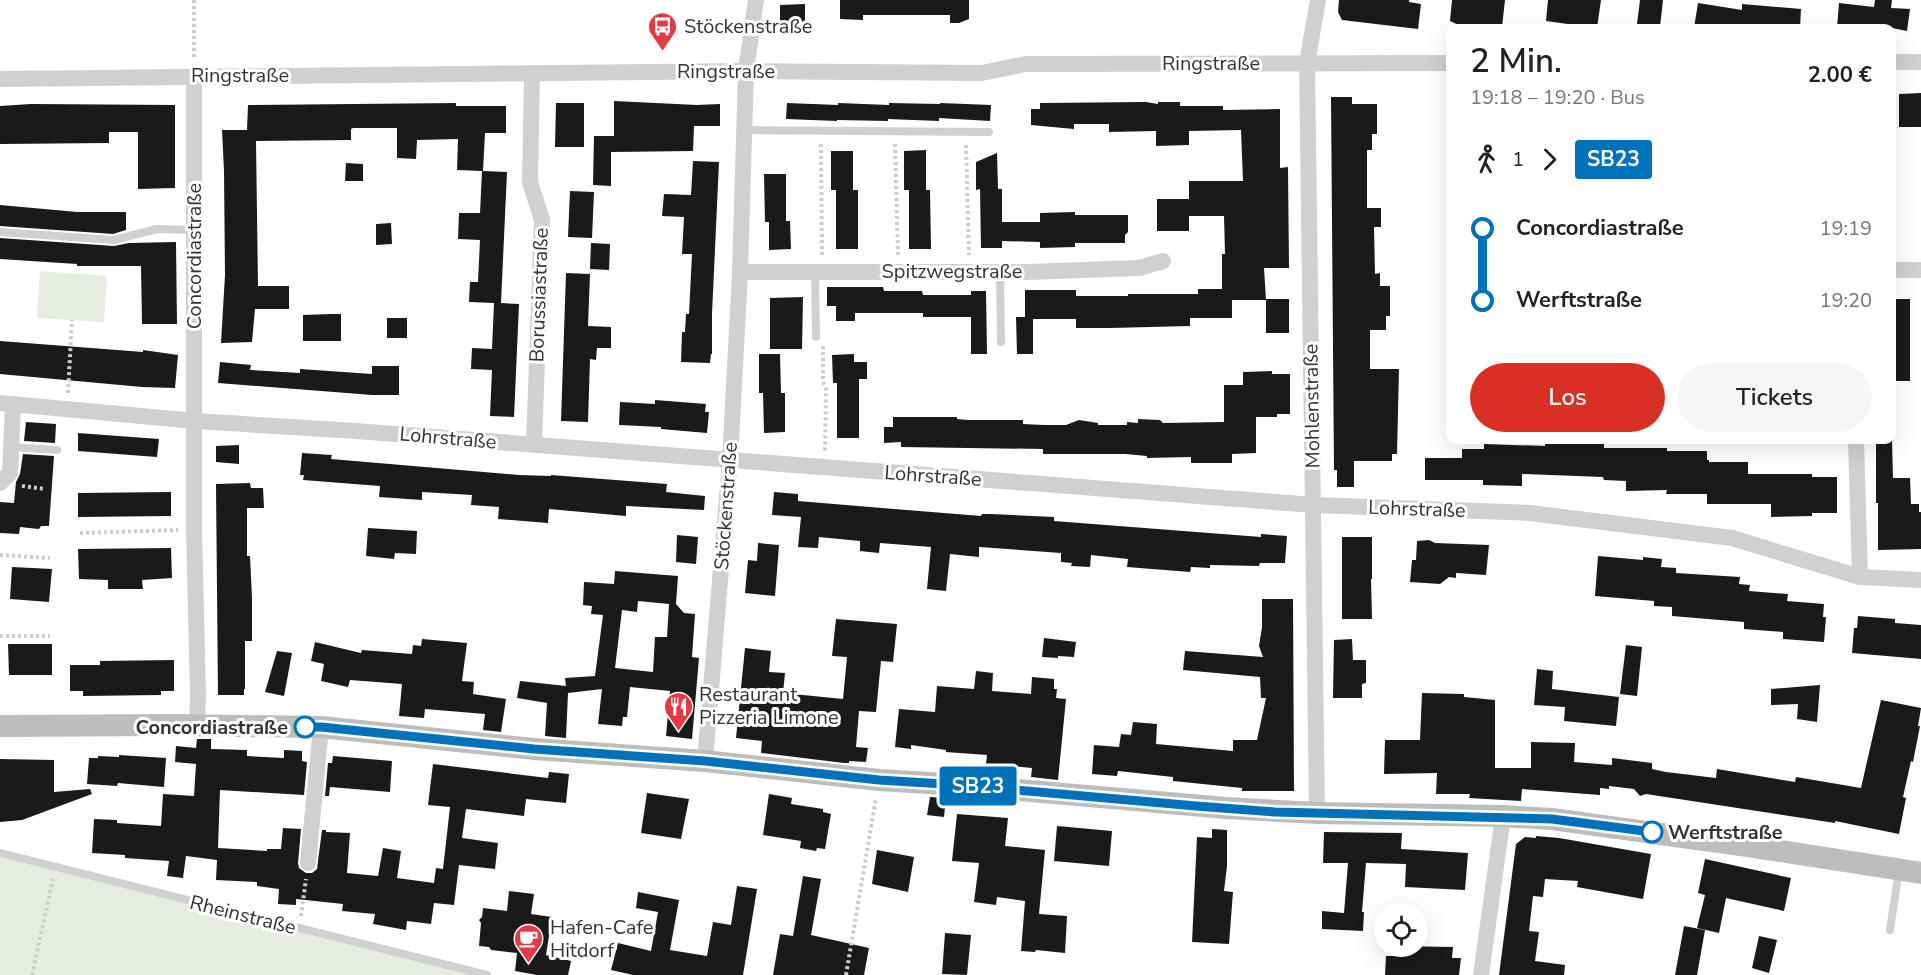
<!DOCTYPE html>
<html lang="de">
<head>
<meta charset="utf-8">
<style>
	:root { --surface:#fff; --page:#f6f6f6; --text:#222; --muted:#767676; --accent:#d93025 }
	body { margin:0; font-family:"Nunito Sans",sans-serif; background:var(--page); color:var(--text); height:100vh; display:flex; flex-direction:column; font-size:22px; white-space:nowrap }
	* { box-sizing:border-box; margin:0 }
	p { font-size:20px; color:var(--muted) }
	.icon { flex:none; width:33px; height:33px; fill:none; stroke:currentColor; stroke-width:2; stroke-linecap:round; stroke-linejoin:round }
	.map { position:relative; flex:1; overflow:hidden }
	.panel { position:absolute; left:1446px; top:24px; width:450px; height:420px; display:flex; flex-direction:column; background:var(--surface); border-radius:12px; box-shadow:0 6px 24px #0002 }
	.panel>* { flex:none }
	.badge { padding:0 12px; border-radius:4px; font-size:21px; line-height:39px }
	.controls { position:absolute; left:1374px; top:903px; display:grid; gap:12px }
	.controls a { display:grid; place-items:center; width:54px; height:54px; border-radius:50%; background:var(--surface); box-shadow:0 6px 24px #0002; font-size:30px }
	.map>.badge { position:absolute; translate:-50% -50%; box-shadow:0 0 0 3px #fff }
	.legs { display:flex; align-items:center; gap:9px; height:66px; padding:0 24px; font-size:20px }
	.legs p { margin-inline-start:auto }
	.overview { display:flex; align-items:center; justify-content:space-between; height:102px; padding:0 24px }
	h1 { font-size:33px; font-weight:600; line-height:45px }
	.button { display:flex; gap:12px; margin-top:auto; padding:12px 24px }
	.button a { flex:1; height:69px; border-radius:36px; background:var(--accent); color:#fff; font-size:24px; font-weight:600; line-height:69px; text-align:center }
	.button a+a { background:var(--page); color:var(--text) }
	ul { padding:0 24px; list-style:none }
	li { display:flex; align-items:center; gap:21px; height:72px; font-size:22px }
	li i { display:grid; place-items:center; width:9px; height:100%; margin:0 8px; background:currentColor }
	li i::after { content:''; width:15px; height:15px; margin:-8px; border:4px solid; border-radius:50%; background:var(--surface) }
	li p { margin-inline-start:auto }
	li:first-child i { background:linear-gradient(#0000 50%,currentColor 0) }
	li:last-child i { background:linear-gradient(currentColor 50%,#0000 0) }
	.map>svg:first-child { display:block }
</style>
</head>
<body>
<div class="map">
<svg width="1921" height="975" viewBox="0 0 1921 975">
	<rect width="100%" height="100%" fill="#fff"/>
	<g fill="#e6ecdf">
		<path d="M40 271 107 276 104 322 37 318Z"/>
		<path d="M0 854 475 975H0Z"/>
	</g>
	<g fill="#1a1a1a" fill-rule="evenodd">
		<path d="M840 0H969V19L959 23H950V15H863V20L840 19Z"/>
		<path d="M1339 0H1409V2L1421 4 1418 29 1342 20 1338 12Z"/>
		<path d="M1452 0H1505L1502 27 1476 24 1465 28 1450 21Z"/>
		<path d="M1548 0H1601L1597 28 1546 21Z"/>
		<path d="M1640 0H1663L1660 27 1637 24Z"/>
		<path d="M1875 0H1892L1891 8 1910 9 1907 31 1892 28H1837L1839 3 1874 7Z"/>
		<path d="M1698 3 1742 10V4L1801 9 1800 28H1694Z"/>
		<path d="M805 4V28H780V5Z"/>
		<path d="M1921 93V127H1899V94Z"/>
		<path d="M1331 97H1352V104H1377V134H1372V150H1367V208H1381V227H1374L1375 274 1380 273V286H1390V316H1386V330H1370V369H1399L1397 454H1392V461H1354V487H1337V470H1334Z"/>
		<path d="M614 101 697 105 720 104V126H694L693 151 611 152V186L593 185 594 136H614Z"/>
		<path d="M1146 102 1158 104V102H1180V106H1223V110L1280 109V168L1288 167 1289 268H1264L1266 300H1232V318H1190V326L1110 328H1076V319H1033V354H1017L1016 317H1025V290H1076V296H1128V294H1198V289H1222V254H1225L1224 216H1189V231H1157V199H1189V181H1243L1241 130 1189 131V145L1156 146V131L1109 132V124H1074V129L1031 125V109H1040V103Z"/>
		<path d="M456 103V106H506V133H485L483 171 507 172 501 303 519 304 514 417 490 416 492 370 471 369 472 348 492 349 494 303 469 302 470 282H478L480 240 458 239 459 213H480L482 171 457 170 458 139 417 140 416 159 397 158V128H353L351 129V140L256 141 258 286H289V309H255L252 342 221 343 225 275 224 171 222 130H247L248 105Z"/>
		<path d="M556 103H584V147H555Z"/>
		<path d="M787 103 838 105V103L889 105V103L940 104V103L991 105 990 121 939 118V121L888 119V121L837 120V121L786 119Z"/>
		<path d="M31 104 175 105V188L138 189V132H109V143L0 144V106Z"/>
		<path d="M926 150V190H930L931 249H909V190H904V151Z"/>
		<path d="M831 151H853V190H858V249H836V190H831Z"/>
		<path d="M997 153 998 189H1002V222H1040V213L1075 212V215H1128V232L1125 235V243H1075V247L1040 248V242L1002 241V248H981L980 189 976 190V162Z"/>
		<path d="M693 161 719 162 712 314V354H711L710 363 681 362 682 332H685L686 314H689L692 254H682L684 217 662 216 664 194 691 195Z"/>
		<path d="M346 163 363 164V181H345Z"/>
		<path d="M764 174H786V221H790L791 249 769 250V222H765Z"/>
		<path d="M570 191 594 192 592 238 568 237Z"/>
		<path d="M0 205 77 212H126V230L113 234 0 226Z"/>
		<path d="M391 223 392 244 376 245V224Z"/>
		<path d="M0 238 114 246 129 243 176 242 177 324H142L141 266H77V264L0 259Z"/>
		<path d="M591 243 610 244 609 270 590 269Z"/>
		<path d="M566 273 590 274 588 326 611 327V348H597L596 360 590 359 588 422 561 421Z"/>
		<path d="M827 287H883L884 291H922L923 295H971V291H986L987 354H971V317H923V313H855V321H836V306H827Z"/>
		<path d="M803 297 802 349H770V298Z"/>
		<rect x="1266" y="299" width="23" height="34"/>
		<rect x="1892" y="299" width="18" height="82"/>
		<path d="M332 314H341V341H303V315Z"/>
		<rect x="387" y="318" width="20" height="20"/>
		<path d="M0 341 143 352V350L178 355 175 388 142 387 0 374Z"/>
		<path d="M759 354H780L781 393H785V432L764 433 763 393H759Z"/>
		<path d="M854 354V362H867V379H859V438H837V383H833L832 355Z"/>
		<path d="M220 362 251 365 250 370 300 373V369L372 374V366H399V395H372L218 383Z"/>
		<path d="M1272 371V374H1290V414H1277V417H1256V453L1232 454V463H1191V457L1147 458V456L1125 454H1043V449L901 447V442L884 443V427H893V417H957V419L968 420H1023V424L1044 425H1066L1079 420 1098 423V425H1127V422L1138 423V419L1160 420 1163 423 1224 422V385H1243V372Z"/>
		<path d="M655 400 706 404 705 412H709L707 433 661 429V427L619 425 620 402 655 404Z"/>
		<path d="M26 422 56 424 55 443 24 441Z"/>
		<path d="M78 433 159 439 157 457 78 451Z"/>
		<path d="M1545 440 1604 442V448H1667V451H1707V460H1709V462H1748V474H1812V477H1837V513H1812V516L1771 517V504H1707V494H1666L1667 490 1626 491V481L1604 480 1603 477 1522 474V486L1483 485V480H1425V458H1462V449H1484V444L1545 446Z"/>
		<path d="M1876 440H1892L1893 478H1910L1911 504H1919V512H1921V549L1878 550V503H1876Z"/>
		<path d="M239 445V464L216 462V446Z"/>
		<path d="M302 453 332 455 331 459 519 475 551 476V475L667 484 666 492 705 496 704 510 626 506V516L549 509 548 523 498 519 499 507 471 505 472 495 422 492V500L379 497 380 486 303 480 304 475H300Z"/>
		<path d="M23 454 54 456 49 526H41L39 529 20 527 19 534 0 533V502L14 503 16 482 20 474Z"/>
		<path d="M250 483 251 488H263L264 508H247V556H250L252 598V641H245V689H244V695H218L216 484Z"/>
		<path d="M171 492V516L78 517V493Z"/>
		<path d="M774 492 798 494V501L882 508 981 516 982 514H991L1054 517V521L1261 537V534L1287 536 1285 563H1260L1259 566 1210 565V568L1191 567 1190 572 1127 567 1128 559 1091 555 1090 567 1071 566 1072 563 1061 562V553L979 547V557L950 554 946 591 927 589 931 547 880 543 879 553 860 551V541L819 537 818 548 798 547 801 517 772 515Z"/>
		<path d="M368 528 417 531 416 554 395 553 394 559 366 556Z"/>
		<path d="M677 535 698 537 696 564 676 562Z"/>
		<path d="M1342 537H1372V579H1371L1372 619H1342Z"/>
		<path d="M1429 540 1435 543 1489 545 1486 575 1456 573V578L1449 577 1440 584 1410 582 1412 560H1416L1417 541Z"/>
		<path d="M758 543 779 545 775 596 745 593 748 560 757 561Z"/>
		<path d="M171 548 172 578 142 580 143 589H108V580L79 579 78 549Z"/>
		<path d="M1598 556 1643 560V557L1662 559 1661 567 1676 568V573L1740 577 1739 584 1750 585 1749 591 1788 594 1787 601 1824 604 1823 617H1826L1824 642 1783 639V632L1744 629V622L1672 616V607L1654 606V601L1595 596Z"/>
		<path d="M12 567 52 569 49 602 10 599Z"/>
		<path d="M615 571 678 576 676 604 684 613 695 614 692 657 699 658 692 739 666 736 670 691 630 687 627 717H623L622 726 598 724 602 689 568 693 566 738 545 736 547 703 517 698 520 681 566 686 565 678 595 676 603 615 591 614 592 606 583 605 584 582 614 584ZM638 601 669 604 667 637H655L653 672 615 668 622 610 637 612Z"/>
		<path d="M1262 599H1293L1294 791H1242V788L1173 781V777L1118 771 1117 776 1092 774 1094 745 1119 747 1121 734 1131 735 1133 722 1157 724 1156 744 1233 751V740H1257L1266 698H1261L1260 677 1183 670 1185 651 1263 657 1259 646 1262 627Z"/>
		<path d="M1858 616 1895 619V623L1921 625V659L1852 653 1854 628H1857Z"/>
		<path d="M836 619 897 624 893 662 881 661 876 712 859 711 856 747 868 748 866 762 849 761V763H844L761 753 762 741 736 738 745 648 771 651 769 672 785 673 783 693 843 699 847 657 832 656Z"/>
		<path d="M1044 638 1076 642 1074 657 1058 656V658L1042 657Z"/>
		<path d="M422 639 467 643 462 681 474 682 473 694 506 699 501 732 483 730 485 714 425 709 424 718 399 716 402 684 350 680 348 687 321 681 324 664 311 661 315 642 361 653 362 650 412 654 413 645 421 646Z"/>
		<path d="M1352 639 1353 660H1366V683L1362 684V698H1333L1334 640Z"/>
		<path d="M8 644H52V675H9Z"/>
		<path d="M1626 645 1642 647 1637 696 1620 694Z"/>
		<path d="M277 651 292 653 284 696 265 692Z"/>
		<path d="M174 660V691H161V695L83 696V691H70V665H100V661Z"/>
		<path d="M1537 669 1553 671 1552 689 1619 697 1616 726 1564 721 1565 707 1534 705Z"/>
		<path d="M976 671 993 673 992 691 1031 694 1032 677 1054 679V689H1057L1056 698 1066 699 1058 780 1031 777 1032 768 986 764 987 755 946 752V750L911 745V749L895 747 899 709 935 712 937 686 974 689Z"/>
		<path d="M1820 685 1817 722 1797 719 1798 704 1771 705V689Z"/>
		<path d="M1422 693 1464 694V697L1495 700V768H1531V742L1575 743 1574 762 1612 765V758L1652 763V769L1666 772 1716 778 1717 769 1795 782 1796 777 1861 788 1881 700 1921 708 1918 726H1920L1913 762 1911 761 1903 797 1906 798 1899 834 1835 821V823L1646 794 1640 796 1634 789 1609 786V789L1600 788V795L1522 789 1521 801 1469 798 1470 794H1436L1437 773 1384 774 1385 740H1420Z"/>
		<path d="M197 739H211V749L247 750V759V756L284 758V750L302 751V761L307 762 304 795 220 790 218 848 267 851V849H281L283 828 301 829 298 863 299 868 306 873H312L317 869 322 830H326V832L350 833 347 873 378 876 383 848 401 851 397 878 434 883 436 868 443 869 450 807 428 805 433 764 548 778 549 772 569 774 566 803 526 799 524 816 466 809 462 838 498 843 495 869 459 865 454 905 434 903 431 924 407 921 406 930 373 924 375 914 342 911 343 904 296 899V905L278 904 279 889 257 886V882L216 880 217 860 186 856 183 878 167 876 169 861 125 858V855L92 853 94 819 117 820V823L161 826 163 794 194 796 196 764 175 762 176 746 196 748Z"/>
		<path d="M119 755 166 758 164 787 118 783 117 786 87 784 89 758H98V756L119 757Z"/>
		<path d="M333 756 392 761 390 792 330 787 329 796H325L328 763H332Z"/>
		<path d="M0 759 54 760V792L90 789 92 794 22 820 0 822Z"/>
		<path d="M647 793 689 799 681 839 641 833Z"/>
		<path d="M769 794 792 798 791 804 823 809V812L831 814 825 849 817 848 816 851 800 848 801 841 763 835Z"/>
		<path d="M930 797 946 798 944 817 927 815Z"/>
		<path d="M957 814 1008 818 1005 846 1045 850 1039 914 1067 916 1065 953 1036 950 1035 952 1021 951 1025 901 997 897 996 905 974 902 979 863 952 861Z"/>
		<path d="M1057 826 1112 831 1109 866 1054 861Z"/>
		<path d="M1212 829 1227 830V866L1224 891 1233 892 1229 944 1192 942 1197 837 1212 838Z"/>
		<path d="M1324 832 1402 833 1401 849 1468 853 1465 890 1405 887 1406 864 1366 863 1362 912H1364L1363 931 1322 929V911L1344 913 1348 863H1323Z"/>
		<path d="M1536 836 1559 838 1651 854 1643 899 1577 887 1578 881 1545 879 1543 897 1533 896 1529 931 1539 932 1535 961 1565 965 1564 975H1499L1516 844 1525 837 1536 838Z"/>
		<path d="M877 850 914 857 908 892 872 884Z"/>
		<path d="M1705 859 1791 878 1784 911 1726 898 1719 933 1697 928 1705 895 1698 893Z"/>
		<path d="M803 876 821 879 811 935 869 948 864 975H773L780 934 793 936Z"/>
		<path d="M737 886 757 889 743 975H633L611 970 618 943 651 951 658 912 636 908 638 892 679 900 670 950 707 956 713 922 731 925Z"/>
		<path d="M509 891 534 894 531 914 552 917 546 955 571 961 568 975H537L515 971 517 953 491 950 489 947 479 946 481 923 479 920 482 917 483 908 507 911Z"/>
		<path d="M1684 926 1705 930 1697 975H1675Z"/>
		<path d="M945 933 971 935 967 975 942 974Z"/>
		<path d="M1759 936 1777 940 1769 973 1752 968Z"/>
		<path d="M1396 946 1453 947 1452 958H1461L1459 975H1385L1386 956H1395Z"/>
	</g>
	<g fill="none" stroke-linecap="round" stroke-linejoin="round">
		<g stroke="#cdcdcd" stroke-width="4" stroke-dasharray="3 3" stroke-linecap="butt">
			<path d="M194 0V60"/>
			<path d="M821 144 822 256"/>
			<path d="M895 144 898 257"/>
			<path d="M966 145 969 255"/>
			<path d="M823 346V382L826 389 825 452"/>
			<path d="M68 393 72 320"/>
			<path d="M22 486 45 489"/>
			<path d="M80 533 178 530"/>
			<path d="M0 555 50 558"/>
			<path d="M0 636H50"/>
			<path d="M301 916 306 879"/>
			<path d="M32 975 53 879"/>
			<path d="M846 975 876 798"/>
		</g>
		<g stroke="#d0d0d0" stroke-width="8">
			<path d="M744 130 989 132"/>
			<path d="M0 232 114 240 157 229 194 230"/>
			<path d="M815 272 816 337"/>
			<path d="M1000 272 1001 342"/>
			<path d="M11 447 57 450"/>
			<path d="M0 853 487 975"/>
			<path d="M1890 930 1899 870"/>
		</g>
		<g stroke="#d0d0d0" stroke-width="16">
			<path d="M1892 62H1921"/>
			<path d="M532 74 530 182 542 220 534 445"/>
			<path d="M194 76V530L198 694 197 725"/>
			<path d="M0 79 746 71 982 73 1026 64 1450 63"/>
			<path d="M1892 270H1921"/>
			<path d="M740 272H1028L1139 268 1163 261"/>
			<path d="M0 403 195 421 356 431 1314 505 1530 513 1732 538 1860 577 1921 580"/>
			<path d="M1856 440 1860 577"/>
			<path d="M0 483 10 473 13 404"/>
			<path d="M705 761 730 461 740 272 746 71 756 0"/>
			<path d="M1317 813 1307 63 1318 0"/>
			<path d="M308 863 321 727"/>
			<path d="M1481 975 1503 816"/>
		</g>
		<path stroke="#bdbdbd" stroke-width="22" d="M0 726 170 725 321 727 534 749 705 761 879 780 961 785 1226 808 1317 813 1503 816 1552 819 1748 846 1921 873"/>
	</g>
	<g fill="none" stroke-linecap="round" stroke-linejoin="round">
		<defs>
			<path id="line-1" d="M305 727H321L534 749 705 761 879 780 960 785 1196 806 1275 812 1552 819 1652 832"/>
		</defs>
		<use href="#line-1" stroke="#fff" stroke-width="14"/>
		<use href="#line-1" stroke="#0072bc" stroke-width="9"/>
	</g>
	<defs>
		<symbol id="bus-pin" viewBox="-11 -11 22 30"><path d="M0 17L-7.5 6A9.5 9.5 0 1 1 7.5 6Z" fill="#e63946" stroke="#fff"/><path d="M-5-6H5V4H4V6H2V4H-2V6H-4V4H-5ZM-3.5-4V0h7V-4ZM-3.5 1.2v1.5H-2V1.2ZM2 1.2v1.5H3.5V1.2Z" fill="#fff"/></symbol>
		<symbol id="restaurant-pin" viewBox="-11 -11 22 30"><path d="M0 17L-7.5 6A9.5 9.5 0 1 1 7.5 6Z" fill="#e63946" stroke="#fff"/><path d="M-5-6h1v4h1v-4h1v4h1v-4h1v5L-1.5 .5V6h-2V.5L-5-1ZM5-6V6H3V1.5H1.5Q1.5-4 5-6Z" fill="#fff"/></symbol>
		<symbol id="cafe-pin" viewBox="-11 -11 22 30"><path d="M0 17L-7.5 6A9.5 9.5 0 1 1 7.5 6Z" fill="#e63946" stroke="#fff"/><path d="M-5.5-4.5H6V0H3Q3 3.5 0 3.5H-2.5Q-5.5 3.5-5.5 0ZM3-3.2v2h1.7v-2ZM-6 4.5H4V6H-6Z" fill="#fff"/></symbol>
	</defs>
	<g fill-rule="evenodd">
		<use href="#bus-pin" x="646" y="10" width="33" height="45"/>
		<use href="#restaurant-pin" x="662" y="690" width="33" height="45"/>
		<use href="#cafe-pin" x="512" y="922" width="33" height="45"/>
	</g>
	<g fill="#fff" stroke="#0072bc" stroke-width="3">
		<circle cx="305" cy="727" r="10"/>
		<circle cx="1652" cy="832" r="10"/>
	</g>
	<g text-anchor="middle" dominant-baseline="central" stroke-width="6" stroke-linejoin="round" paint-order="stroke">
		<g font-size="20" fill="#333" stroke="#fff" text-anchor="start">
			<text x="684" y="26">Stöckenstraße</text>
			<text x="699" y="694">Restaurant<tspan x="699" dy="23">Pizzeria Limone</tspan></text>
			<text x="550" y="927">Hafen-Cafe<tspan x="550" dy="23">Hitdorf</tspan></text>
		</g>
		<g font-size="20" fill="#333" stroke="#fff">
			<text x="1211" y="63">Ringstraße</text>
			<text x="726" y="71">Ringstraße</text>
			<text x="240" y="75">Ringstraße</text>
			<text transform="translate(194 256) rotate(-90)">Concordiastraße</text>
			<text x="952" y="271">Spitzwegstraße</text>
			<text transform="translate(539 295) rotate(-88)">Borussiastraße</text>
			<text transform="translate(1312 406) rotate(-91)">Mohlenstraße</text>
			<text transform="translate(448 438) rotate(5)">Lohrstraße</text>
			<text transform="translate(933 476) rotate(4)">Lohrstraße</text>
			<text transform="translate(726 506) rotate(-86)">Stöckenstraße</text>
			<text transform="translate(1417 509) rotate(2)">Lohrstraße</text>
			<text transform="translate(243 915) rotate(14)">Rheinstraße</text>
		</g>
		<g font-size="20" font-weight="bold" fill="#333" stroke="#fff" text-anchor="end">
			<text x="288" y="727">Concordiastraße</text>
			<text x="1668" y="832" text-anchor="start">Werftstraße</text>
		</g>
	</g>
</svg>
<div class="controls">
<a><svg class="icon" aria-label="locate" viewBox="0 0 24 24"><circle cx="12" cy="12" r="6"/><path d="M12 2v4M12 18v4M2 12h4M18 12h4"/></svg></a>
</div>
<b class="badge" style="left:978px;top:786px;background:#0072bc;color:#fff">SB23</b>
<section class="panel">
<div class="overview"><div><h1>2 Min.</h1><p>19:18 – 19:20 · Bus</p></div><b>2.00 €</b></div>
<div class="legs"><svg class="icon" aria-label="walk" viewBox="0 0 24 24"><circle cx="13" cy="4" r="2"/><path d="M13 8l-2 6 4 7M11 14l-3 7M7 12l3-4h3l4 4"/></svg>1<svg class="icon" aria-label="forward" viewBox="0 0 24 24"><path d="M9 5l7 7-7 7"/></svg><b class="badge" style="background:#0072bc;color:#fff">SB23</b></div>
<ul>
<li><i style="color:#0072bc"></i><b>Concordiastraße</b><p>19:19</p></li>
<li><i style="color:#0072bc"></i><b>Werftstraße</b><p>19:20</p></li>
</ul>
<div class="button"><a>Los</a><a>Tickets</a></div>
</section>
</div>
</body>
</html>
